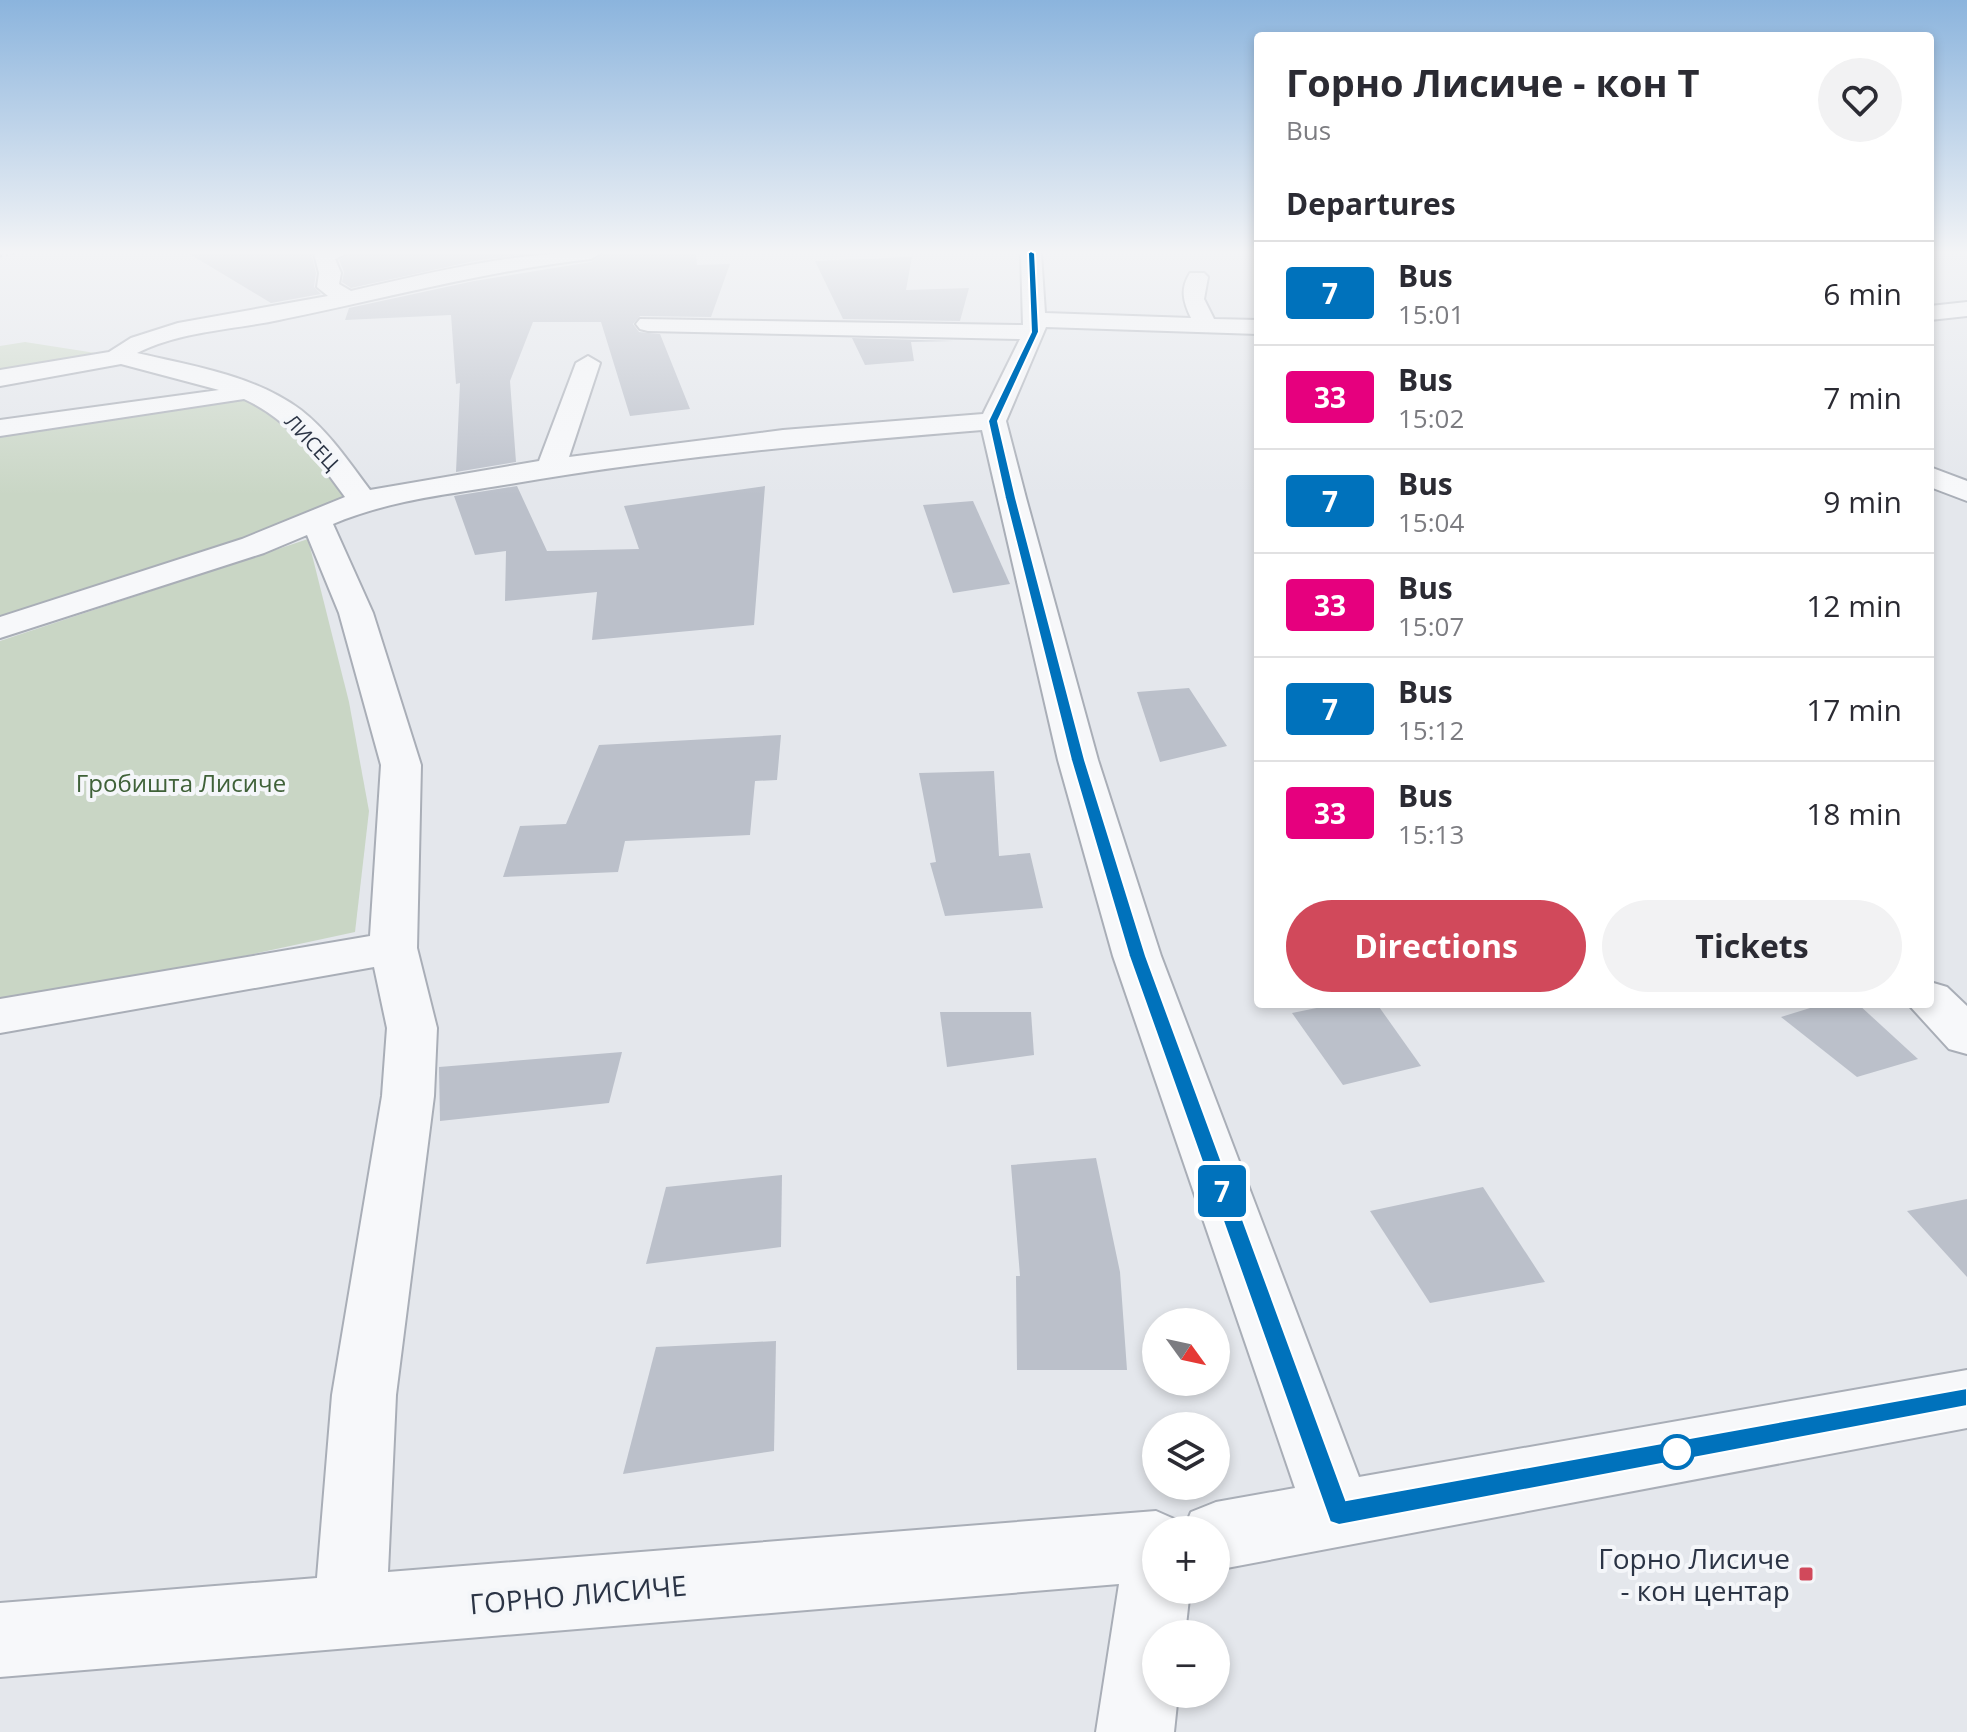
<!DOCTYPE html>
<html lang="en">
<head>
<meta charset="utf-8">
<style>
	:root { --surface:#fff; --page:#f2f2f3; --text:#2b2b33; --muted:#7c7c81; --line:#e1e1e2; --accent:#d1495b }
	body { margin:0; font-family:"Open Sans",sans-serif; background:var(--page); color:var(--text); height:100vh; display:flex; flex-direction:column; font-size:30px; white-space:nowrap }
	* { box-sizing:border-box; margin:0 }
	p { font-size:26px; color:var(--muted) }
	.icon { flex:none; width:44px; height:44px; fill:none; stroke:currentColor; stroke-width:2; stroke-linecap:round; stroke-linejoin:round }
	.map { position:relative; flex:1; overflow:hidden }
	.side { position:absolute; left:1254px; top:32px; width:680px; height:976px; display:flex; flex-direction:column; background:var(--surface); border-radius:8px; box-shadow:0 4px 12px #0003 }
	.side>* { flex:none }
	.badge { padding:0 16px; border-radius:6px; font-size:28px; line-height:52px }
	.needle { width:52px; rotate:123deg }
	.fabs { position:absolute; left:1142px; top:1308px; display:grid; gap:16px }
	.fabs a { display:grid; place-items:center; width:88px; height:88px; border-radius:50%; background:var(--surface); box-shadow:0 4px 12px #0003; font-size:40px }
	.map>.badge { position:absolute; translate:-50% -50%; box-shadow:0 0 0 4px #fff }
	h2 { padding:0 32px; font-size:30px; line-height:72px }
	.round { display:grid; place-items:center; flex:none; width:84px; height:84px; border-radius:42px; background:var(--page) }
	.summary { display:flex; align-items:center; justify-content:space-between; height:136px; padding:0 32px }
	h1 { font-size:38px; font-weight:700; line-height:60px }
	.primary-button { display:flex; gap:16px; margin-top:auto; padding:16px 32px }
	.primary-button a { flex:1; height:92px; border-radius:48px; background:var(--accent); color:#fff; font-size:32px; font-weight:700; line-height:92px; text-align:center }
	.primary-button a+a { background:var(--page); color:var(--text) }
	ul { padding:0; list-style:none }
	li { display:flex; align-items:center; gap:24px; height:104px; padding:0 32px; border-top:2px solid var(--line) }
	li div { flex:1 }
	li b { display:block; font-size:30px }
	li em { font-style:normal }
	li .badge { min-width:88px; font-weight:700; text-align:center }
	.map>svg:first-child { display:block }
</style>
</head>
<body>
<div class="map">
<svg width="1967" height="1732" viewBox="0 0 1967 1732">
	<rect width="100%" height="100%" fill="#e4e7ec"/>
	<g fill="#c9d6c5">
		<path d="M25 342 121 357 0 378V346Z"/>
		<path d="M251 395 265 401 363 500 0 628V428Z"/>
		<path d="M308 539 349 702 369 811 355 932 27 1003 0 999V641Z"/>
	</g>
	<g fill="#bbc0ca">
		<path d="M188 253H311L316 273 314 287 321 294 271 303Z"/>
		<path d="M351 253H533L474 261 351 288 342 282 344 272 339 260Z"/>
		<path d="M604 253H696L697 265 730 264 711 317 640 316 633 324 639 332 660 334 690 409 630 416 601 322H533L510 381 516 462 456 472 460 383 456 384 451 315 345 320 349 308 474 281 591 262Z"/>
		<path d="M912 257 906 290 969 288 960 321 843 319 815 261Z"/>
		<path d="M852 338 954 341 911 342 914 361 865 365Z"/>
		<path d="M517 486 547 551 639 549 624 506 765 486 754 625 592 640 597 592 505 601 506 551 475 555 454 496Z"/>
		<path d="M973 501 1010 584 953 593 923 505Z"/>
		<path d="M1189 688 1227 746 1160 762 1137 692Z"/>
		<path d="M781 735 777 780 755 781 750 835 625 841 618 872 503 877 520 826 566 824 599 745Z"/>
		<path d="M994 771 999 856 1030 853 1043 908 945 916 930 863 936 862 919 773Z"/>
		<path d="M1336 1004H1377L1421 1066 1343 1085 1292 1013Z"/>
		<path d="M1823 1004H1858L1918 1059 1857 1077 1781 1017Z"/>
		<path d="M940 1012H1031L1034 1055 947 1067Z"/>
		<path d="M622 1052 609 1103 440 1121 439 1067Z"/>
		<path d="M1096 1158 1120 1272 1127 1370H1017L1016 1276H1020L1011 1165Z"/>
		<path d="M782 1175 781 1247 646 1264 666 1187Z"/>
		<path d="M1483 1187 1545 1282 1430 1303 1370 1211Z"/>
		<path d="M1967 1199V1277L1907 1211Z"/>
		<path d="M776 1341 774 1451 623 1474 656 1347Z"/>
	</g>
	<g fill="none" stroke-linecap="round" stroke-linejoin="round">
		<defs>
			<g id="minor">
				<path d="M314 253H348L335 259 341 273 339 284 351 291C434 272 515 251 601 253L591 259C485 271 383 299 279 320 231 330 181 331 137 353 192 366 254 375 301 410 329 432 349 462 370 490L539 461 576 363 588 356 600 363 569 457 783 430 983 414 1020 339 648 331 640 329 636 324 640 319 1023 325 1021 253H1041L1045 313 1191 318C1183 301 1180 289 1190 273H1204L1208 277 1204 299 1214 319 1258 320V334L1046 327 1006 421 1026 498 1098 760 1161 956 1359 1477 1967 1370V1428L1216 1570V1530H1156V1590H1190L1185 1634H1156V1694H1178L1174 1732H1096L1119 1584 0 1677V1603L317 1578 332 1395 382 1096 387 1028 374 967 0 1033V999L370 936 381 765 339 613 307 535 264 553 0 638V617L242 539 345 497C316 457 290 420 244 399L0 436V420L219 390 121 364 0 386V370L109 352 131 338 178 323 328 296 317 287 319 273ZM982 430 1058 760 1113 956 1295 1488 1216 1502 1191 1512 1184 1529 1181 1522 1156 1511 388 1572 396 1395 434 1096 437 1028 417 948 421 765 373 613 333 524C389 500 450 494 510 484 666 457 824 443 982 430Z"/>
				<path d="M1967 302V316L1930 320V306Z"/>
				<path d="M1930 467 1967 481V501L1930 487Z"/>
				<path d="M1930 982 1947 987 1967 1006V1054L1949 1049 1908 1004H1930Z"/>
			</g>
		</defs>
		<use href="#minor" stroke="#a9aeb7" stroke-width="4"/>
		<use href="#minor" fill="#f7f8fa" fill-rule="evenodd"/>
		<path stroke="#7d8696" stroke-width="3" stroke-dasharray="2 4" stroke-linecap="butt" d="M0 256 16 253"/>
	</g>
	<linearGradient id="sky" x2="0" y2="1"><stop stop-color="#8bb4dd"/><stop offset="0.51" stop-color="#f3f4f6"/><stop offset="1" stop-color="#f3f4f6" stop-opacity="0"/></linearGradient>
	<rect width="1967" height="495" fill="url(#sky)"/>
	<path fill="#0072bc" stroke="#fff" stroke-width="2" d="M1031 251 1035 253 1039 332 998 421 1016 498 1085 760 1146 956 1346 1500 1967 1388V1406L1339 1525 1330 1522 1129 956 1071 760 1005 498 988 421 1031 332 1028 253Z"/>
	<circle fill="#fff" stroke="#0072bc" stroke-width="4" cx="1677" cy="1452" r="16"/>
	<rect fill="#d1495b" stroke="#f4f6f9" stroke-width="3" x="1798" y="1566" width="16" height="16" rx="4"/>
	<g text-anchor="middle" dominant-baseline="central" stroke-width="8" stroke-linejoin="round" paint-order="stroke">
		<g font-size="20" fill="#2b3445" stroke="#f4f6f9">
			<text transform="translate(312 442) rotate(47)">ЛИСЕЦ</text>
		</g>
		<g font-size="24" fill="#3f6138" stroke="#f4f6f9">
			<text x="181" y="782">Гробишта Лисиче</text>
		</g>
		<g font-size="28" fill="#2b3445" stroke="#f4f6f9" text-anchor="end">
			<text x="1790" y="1558">Горно Лисиче<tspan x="1790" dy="32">- кон центар</tspan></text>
		</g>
		<g font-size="28" fill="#2b3445" stroke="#f4f6f9">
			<text transform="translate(578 1594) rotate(-5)">ГОРНО ЛИСИЧЕ</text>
		</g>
	</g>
</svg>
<div class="fabs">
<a><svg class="needle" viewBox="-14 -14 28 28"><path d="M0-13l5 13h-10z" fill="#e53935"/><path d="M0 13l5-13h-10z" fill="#7c7c81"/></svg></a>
<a><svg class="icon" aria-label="layers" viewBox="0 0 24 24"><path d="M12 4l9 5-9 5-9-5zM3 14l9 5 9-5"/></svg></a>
<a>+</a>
<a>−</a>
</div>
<b class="badge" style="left:1222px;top:1191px;background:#0072bc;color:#fff">7</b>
<section class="side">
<div class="summary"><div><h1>Горно Лисиче - кон Т</h1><p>Bus</p></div><a class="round"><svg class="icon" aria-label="heart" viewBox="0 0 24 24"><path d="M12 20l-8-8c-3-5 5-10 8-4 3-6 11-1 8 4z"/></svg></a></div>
<h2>Departures</h2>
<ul>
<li><span class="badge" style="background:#0072bc;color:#fff">7</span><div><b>Bus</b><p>15:01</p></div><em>6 min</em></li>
<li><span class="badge" style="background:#e6007e;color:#fff">33</span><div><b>Bus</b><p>15:02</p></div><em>7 min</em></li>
<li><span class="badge" style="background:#0072bc;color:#fff">7</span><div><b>Bus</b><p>15:04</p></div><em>9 min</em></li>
<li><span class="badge" style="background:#e6007e;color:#fff">33</span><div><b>Bus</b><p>15:07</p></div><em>12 min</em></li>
<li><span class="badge" style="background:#0072bc;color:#fff">7</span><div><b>Bus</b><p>15:12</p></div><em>17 min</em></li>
<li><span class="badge" style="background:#e6007e;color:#fff">33</span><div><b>Bus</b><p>15:13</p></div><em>18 min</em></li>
</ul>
<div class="primary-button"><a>Directions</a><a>Tickets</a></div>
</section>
</div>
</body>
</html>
